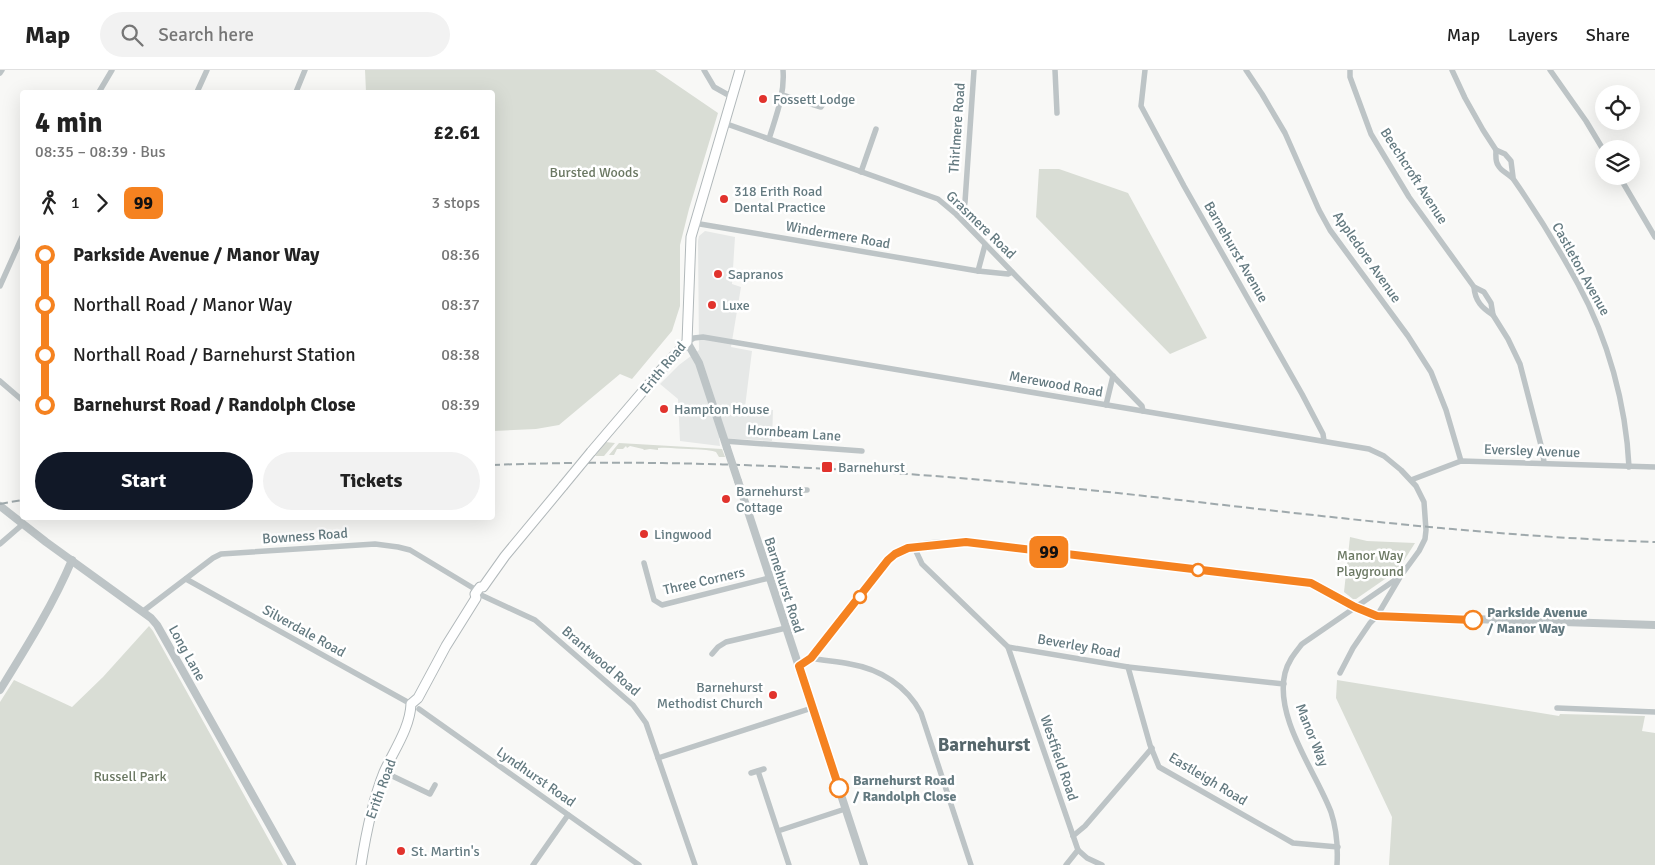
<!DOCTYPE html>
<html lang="en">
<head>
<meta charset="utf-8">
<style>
	:root { --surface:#fff; --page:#f2f2f2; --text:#222; --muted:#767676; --line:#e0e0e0; --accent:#111827 }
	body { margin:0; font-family:Signika,sans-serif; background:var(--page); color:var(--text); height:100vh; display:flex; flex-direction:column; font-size:19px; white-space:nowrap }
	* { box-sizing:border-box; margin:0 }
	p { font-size:16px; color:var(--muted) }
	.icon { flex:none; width:28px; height:28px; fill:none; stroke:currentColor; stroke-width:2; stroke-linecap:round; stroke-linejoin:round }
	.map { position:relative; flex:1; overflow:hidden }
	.panel { position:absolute; left:20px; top:20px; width:475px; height:430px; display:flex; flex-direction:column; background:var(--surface); border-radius:5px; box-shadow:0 5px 20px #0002 }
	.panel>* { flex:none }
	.badge { padding:0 10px; border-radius:8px; font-size:18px; line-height:32px }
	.controls { position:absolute; left:1595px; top:15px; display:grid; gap:10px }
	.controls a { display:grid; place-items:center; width:45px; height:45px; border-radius:50%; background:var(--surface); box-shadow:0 5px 20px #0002; font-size:25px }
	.map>.badge { position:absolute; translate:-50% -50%; box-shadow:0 0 0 2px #fff }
	.legs { display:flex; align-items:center; gap:8px; height:55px; padding:0 15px; font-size:16px }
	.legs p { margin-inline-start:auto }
	.head { display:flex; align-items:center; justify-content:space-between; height:85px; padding:0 15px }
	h1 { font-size:28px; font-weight:700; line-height:38px }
	.action { display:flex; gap:10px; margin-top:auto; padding:10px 15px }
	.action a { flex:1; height:58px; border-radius:30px; background:var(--accent); color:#fff; font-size:20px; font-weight:700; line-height:58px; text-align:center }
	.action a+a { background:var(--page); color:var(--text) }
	ul { padding:0 15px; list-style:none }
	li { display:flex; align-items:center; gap:18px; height:50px; font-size:19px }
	li i { display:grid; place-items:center; width:8px; height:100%; margin:0 6px; background:currentColor }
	li i::after { content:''; width:12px; height:12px; margin:-6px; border:4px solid; border-radius:50%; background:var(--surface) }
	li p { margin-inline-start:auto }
	li:first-child i { background:linear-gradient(#0000 50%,currentColor 0) }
	li:last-child i { background:linear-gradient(currentColor 50%,#0000 0) }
	header { display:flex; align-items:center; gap:30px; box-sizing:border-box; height:70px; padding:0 25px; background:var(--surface); border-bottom:1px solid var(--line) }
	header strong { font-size:24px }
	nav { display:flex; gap:28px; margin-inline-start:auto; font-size:18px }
	.search { width:350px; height:45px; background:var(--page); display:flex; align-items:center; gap:12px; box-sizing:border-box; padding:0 18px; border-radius:28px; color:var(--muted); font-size:19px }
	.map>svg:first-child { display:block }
</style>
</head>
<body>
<header>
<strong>Map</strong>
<div class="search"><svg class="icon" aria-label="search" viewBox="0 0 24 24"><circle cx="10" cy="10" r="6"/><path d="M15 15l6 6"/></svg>Search here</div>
<nav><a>Map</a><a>Layers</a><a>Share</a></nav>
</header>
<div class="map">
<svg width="1655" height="795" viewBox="0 0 1655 795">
	<rect width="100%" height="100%" fill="#f8f8f6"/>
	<path fill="#e6e8e7" d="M705 161 735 167 732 214 741 217 731 277 752 281 745 337 773 340 772 371 719 368 720 376 680 371 678 329 660 314 679 295 699 280 698 171 699 166Z"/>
	<g fill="#d9ddd5">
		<path d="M365 0H655L718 43 689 139 680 175V236L672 261 632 309 620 304 559 355 536 359 493 361 492 22H366Z"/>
		<path d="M1039 99H1059L1128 123 1207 268 1170 284 1036 147Z"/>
		<path d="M605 372 615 373 604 386H595Z"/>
		<path d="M619 373 722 379 725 387H719L716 382C707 379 699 380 689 379 678 379 670 377 658 378V380L650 379 644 380 643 379 630 376 627 378 626 376 623 379H617L614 385H609Z"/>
		<path d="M1350 467 1367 471 1415 473 1398 500 1356 529H1353L1344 522Z"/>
		<path d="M149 556 153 561 283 795H0V632L14 610 72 637 103 607Z"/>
		<path d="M1337 610 1559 646 1560 644 1645 646 1642 661 1655 663V795H1389L1392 747 1336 628Z"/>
	</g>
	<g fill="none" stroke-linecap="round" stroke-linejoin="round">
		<defs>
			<g id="primary">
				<path d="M591 382 661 300 687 272 691 167 740 0"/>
				<path d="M361 795C366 763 372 732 384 702 394 680 410 658 411 634L418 628 446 576 476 528 475 524 480 517H483L505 486 563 416"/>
			</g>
		</defs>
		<use href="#primary" stroke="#b1b8ba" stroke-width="11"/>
		<g stroke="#bdc4c6" stroke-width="5.5">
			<path d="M704 0 714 17 732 27"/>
			<path d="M1055 0 1057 43"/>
			<path d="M1145 0 1141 36 1184 116 1302 324 1323 364 1324 371"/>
			<path d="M1246 0 1262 24 1285 63 1319 140 1330 160 1408 266 1431 302 1446 340 1461 391"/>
			<path d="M1350 0V7L1371 64 1409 127 1474 217 1484 222 1491 233 1493 245 1508 269 1520 294 1543 383 1544 393"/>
			<path d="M1452 0 1465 28 1483 60 1496 80 1505 84 1511 91 1513 107"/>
			<path d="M1550 0 1586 51 1604 81"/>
			<path d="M0 3 2 0"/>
			<path d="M99 22 112 0"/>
			<path d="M197 22 207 0"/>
			<path d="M296 22 305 0"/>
			<path d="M782 25 821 37 823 34"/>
			<path d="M724 53 938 129 957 145 1142 336 1143 341"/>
			<path d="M769 69C776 46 785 24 783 0"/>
			<path d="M1496 80C1496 85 1495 91 1498 95 1501 102 1510 104 1514 110 1537 143 1559 179 1578 214 1608 269 1626 334 1629 397"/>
			<path d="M861 102 876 59"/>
			<path d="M1619 106 1655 167"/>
			<path d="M957 145 964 138 965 132 974 0"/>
			<path d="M694 153 978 201 1008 204 1012 202"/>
			<path d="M978 201 985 175"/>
			<path d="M0 216 22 167"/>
			<path d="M1474 217C1475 231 1482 238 1493 245"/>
			<path d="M687 272 694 268 703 267 1369 379 1384 386 1401 400 1416 416 1424 432 1426 460 1425 469 1419 481 1400 507 1377 546 1370 553 1353 578 1340 603"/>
			<path d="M0 311 22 330"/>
			<path d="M1106 335 1113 306"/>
			<path d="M724 371 862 381"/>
			<path d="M1411 410 1461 391 1655 397"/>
			<path d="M740 421 807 420"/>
			<path d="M0 474 23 454"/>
			<path d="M914 477 922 494 1008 577 1128 597 1284 614"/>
			<path d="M644 493 654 530 662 535 769 508"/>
			<path d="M186 509 411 634"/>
			<path d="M481 525 535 550 633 635 646 653 695 795"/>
			<path d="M142 542 213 488 221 484 375 474 398 477 410 480 478 521"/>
			<path d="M1008 577 1078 780 1087 788 1102 795"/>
			<path d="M712 584 718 577 726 572 786 558"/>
			<path d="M811 588C824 591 837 591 850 594 880 599 907 616 921 643L971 795"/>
			<path d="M1128 597 1150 675 1159 697 1293 773 1338 777"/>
			<path d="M1557 638 1655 642"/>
			<path d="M419 639 639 795"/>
			<path d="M658 688 812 638"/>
			<path d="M758 701 789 795"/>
			<path d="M384 702 430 724 435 715"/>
			<path d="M751 703 764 699"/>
			<path d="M778 761 845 739"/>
			<path d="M1073 766 1085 756 1152 678"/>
			<path d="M533 795 568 745"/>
			<path d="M1066 795 1078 780"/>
			<path d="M1337 795C1338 777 1337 760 1331 742 1316 702 1274 648 1285 603 1288 591 1295 583 1302 574L1398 508"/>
		</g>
		<g stroke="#bdc4c6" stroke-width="8">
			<path d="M687 272 699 293 727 378"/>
			<path d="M738 411 864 795"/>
			<path d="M0 436 46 472 151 548 157 555 292 795"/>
			<path d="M799 596 811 588 889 490C909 471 940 474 966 472L1311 513 1355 537 1377 546 1655 555"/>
			<path d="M0 620C26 578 53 535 72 490"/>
		</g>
		<use href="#primary" stroke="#fff" stroke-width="9"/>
		<g stroke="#9fa9ac" stroke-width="2" stroke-dasharray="8 4" stroke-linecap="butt">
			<path d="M492 395C701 387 911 401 1118 423 1297 443 1475 466 1655 472"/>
			<path d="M0 434 22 430"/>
		</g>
		<defs>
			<path id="primary-bridge" d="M563 416 591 382"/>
		</defs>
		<use href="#primary-bridge" stroke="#b1b8ba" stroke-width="11" stroke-linecap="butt"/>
		<path stroke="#bdc4c6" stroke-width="8" d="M727 378 738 411"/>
		<use href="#primary-bridge" stroke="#fff" stroke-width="9"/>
	</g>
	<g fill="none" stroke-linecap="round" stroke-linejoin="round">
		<defs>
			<path id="line-1" d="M839 718 799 596 811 588 888 490 895 484 908 478 966 472 1311 513 1355 537 1377 546 1473 550"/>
		</defs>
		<use href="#line-1" stroke="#fff" stroke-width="11"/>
		<use href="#line-1" stroke="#f58220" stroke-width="8"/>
	</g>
	<g fill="#e1332d" stroke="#fff" stroke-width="2">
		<circle cx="763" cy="29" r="5"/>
		<circle cx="724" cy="129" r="5"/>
		<circle cx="718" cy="204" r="5"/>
		<circle cx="712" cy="235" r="5"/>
		<circle cx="664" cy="339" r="5"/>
		<rect x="821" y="391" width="12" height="12" rx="2.5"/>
		<circle cx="726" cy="429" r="5"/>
		<circle cx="644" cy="464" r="5"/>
		<circle cx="773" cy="625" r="5"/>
		<circle cx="401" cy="781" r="5"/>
	</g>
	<g fill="#fff" stroke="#f58220" stroke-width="2.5">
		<circle cx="1198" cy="500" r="6"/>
		<circle cx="860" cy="527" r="6"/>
		<circle cx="1473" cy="550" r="9"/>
		<circle cx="839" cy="718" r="9"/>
	</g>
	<g text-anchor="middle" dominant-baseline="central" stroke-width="5" stroke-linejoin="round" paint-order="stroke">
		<g font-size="14" fill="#647a80" stroke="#fff" text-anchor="start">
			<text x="773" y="29">Fossett Lodge</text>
			<text x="734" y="121">318 Erith Road<tspan x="734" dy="16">Dental Practice</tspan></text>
			<text x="728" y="204">Sapranos</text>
			<text x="722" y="235">Luxe</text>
			<text x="674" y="339">Hampton House</text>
			<text x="838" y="397">Barnehurst</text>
			<text x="736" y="421">Barnehurst<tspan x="736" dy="16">Cottage</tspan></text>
			<text x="654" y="464">Lingwood</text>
			<text x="763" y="617" text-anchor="end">Barnehurst<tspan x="763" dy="16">Methodist Church</tspan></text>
			<text x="411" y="781">St. Martin's</text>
		</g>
		<g font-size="14" fill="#647a80" stroke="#fff">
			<text transform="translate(957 58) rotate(-86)">Thirlmere Road</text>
			<text transform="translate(1414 106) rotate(57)">Beechcroft Avenue</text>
			<text transform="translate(981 155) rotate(44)">Grasmere Road</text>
			<text transform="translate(838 165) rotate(10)">Windermere Road</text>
			<text transform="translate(1236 182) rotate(60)">Barnehurst Avenue</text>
			<text transform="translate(1367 187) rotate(55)">Appledore Avenue</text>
			<text transform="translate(1581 199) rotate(61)">Castleton Avenue</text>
			<text transform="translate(663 298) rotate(-50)">Erith Road</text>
			<text transform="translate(1056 314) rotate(10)">Merewood Road</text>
			<text transform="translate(794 363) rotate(4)">Hornbeam Lane</text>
			<text transform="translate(1532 381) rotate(2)">Eversley Avenue</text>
			<text transform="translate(305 466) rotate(-4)">Bowness Road</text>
			<text transform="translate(704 511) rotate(-13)">Three Corners</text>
			<text transform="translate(784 515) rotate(72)">Barnehurst Road</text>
			<text transform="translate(304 561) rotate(29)">Silverdale Road</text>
			<text transform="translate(1079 576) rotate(10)">Beverley Road</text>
			<text transform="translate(187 583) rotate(61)">Long Lane</text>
			<text transform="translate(601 591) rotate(41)">Brantwood Road</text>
			<text transform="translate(1312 665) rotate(68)">Manor Way</text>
			<text transform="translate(1059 688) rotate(71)">Westfield Road</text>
			<text transform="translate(536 707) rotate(35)">Lyndhurst Road</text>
			<text transform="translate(1208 709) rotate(31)">Eastleigh Road</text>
			<text transform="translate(381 719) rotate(-70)">Erith Road</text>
		</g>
		<g font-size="14" fill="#6b7863" stroke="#fff">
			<text x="594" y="102">Bursted Woods</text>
			<text x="1370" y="485">Manor Way<tspan x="1370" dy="16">Playground</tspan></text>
			<text x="130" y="706">Russell Park</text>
		</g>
		<g font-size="14" font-weight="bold" fill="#647a80" stroke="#fff" text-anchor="start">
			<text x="1487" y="542">Parkside Avenue<tspan x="1487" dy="16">/ Manor Way</tspan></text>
			<text x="853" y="710">Barnehurst Road<tspan x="853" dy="16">/ Randolph Close</tspan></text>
		</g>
		<g font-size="19" font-weight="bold" fill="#56666b" stroke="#fff">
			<text x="984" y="675">Barnehurst</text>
		</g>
	</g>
</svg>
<div class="controls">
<a><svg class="icon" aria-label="locate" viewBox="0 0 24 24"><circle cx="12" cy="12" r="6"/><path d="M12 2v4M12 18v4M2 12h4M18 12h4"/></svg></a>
<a><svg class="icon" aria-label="layers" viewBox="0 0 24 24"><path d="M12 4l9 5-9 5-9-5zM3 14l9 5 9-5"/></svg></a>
</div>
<b class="badge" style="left:1049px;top:482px;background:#f58220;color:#111">99</b>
<section class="panel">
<div class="head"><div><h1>4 min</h1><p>08:35 – 08:39 · Bus</p></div><b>£2.61</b></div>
<div class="legs"><svg class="icon" aria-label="walk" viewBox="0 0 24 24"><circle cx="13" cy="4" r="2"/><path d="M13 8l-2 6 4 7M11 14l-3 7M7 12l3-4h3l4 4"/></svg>1<svg class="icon" aria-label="forward" viewBox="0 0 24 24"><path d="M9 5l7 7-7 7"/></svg><b class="badge" style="background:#f58220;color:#111">99</b><p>3 stops</p></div>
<ul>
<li><i style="color:#f58220"></i><b>Parkside Avenue / Manor Way</b><p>08:36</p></li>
<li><i style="color:#f58220"></i><span>Northall Road / Manor Way</span><p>08:37</p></li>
<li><i style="color:#f58220"></i><span>Northall Road / Barnehurst Station</span><p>08:38</p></li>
<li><i style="color:#f58220"></i><b>Barnehurst Road / Randolph Close</b><p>08:39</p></li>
</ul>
<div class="action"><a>Start</a><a>Tickets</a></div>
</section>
</div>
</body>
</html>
